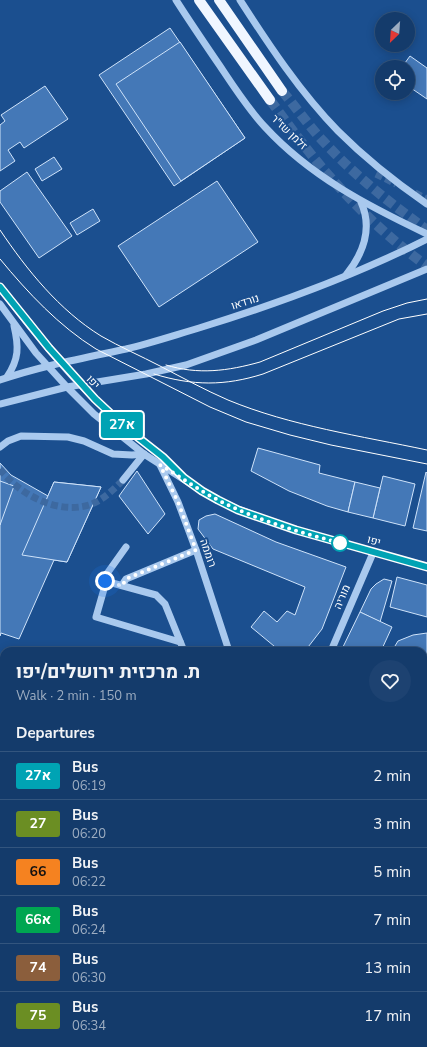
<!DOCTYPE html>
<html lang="en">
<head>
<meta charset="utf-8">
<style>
	:root { --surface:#143b6b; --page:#1d4271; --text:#f1f3f6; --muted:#9dadc1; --line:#33557e }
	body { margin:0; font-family:"Nunito Sans",Heebo,sans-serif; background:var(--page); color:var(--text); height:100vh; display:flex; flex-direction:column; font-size:15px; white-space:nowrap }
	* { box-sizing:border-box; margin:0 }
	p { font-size:13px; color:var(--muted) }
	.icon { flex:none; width:22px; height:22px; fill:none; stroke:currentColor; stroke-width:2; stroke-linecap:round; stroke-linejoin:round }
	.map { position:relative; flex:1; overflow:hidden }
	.panel { position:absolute; left:0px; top:647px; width:427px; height:400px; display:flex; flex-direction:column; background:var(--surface); border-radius:12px 12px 0 0; box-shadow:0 2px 10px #0003,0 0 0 1px var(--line) }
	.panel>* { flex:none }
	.badge { padding:0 8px; border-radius:3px; font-size:14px; line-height:26px }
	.needle { width:26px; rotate:205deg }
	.buttons { position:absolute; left:375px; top:12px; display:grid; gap:8px }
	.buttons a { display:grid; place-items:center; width:40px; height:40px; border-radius:50%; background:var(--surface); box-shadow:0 2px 10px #0003,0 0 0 1px var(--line); font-size:20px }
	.you { position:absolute; width:20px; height:20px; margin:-10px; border:3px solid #fff; border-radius:50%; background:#1a73e8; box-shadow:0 0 0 6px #1a73e833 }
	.map>.badge { position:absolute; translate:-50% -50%; box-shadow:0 0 0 2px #fff }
	h2 { padding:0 16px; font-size:15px; line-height:36px }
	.round { display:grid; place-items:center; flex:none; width:42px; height:42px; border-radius:21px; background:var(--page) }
	.summary { display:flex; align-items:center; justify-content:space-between; height:68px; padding:0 16px }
	h1 { font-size:19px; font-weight:700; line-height:30px }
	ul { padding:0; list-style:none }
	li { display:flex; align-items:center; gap:12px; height:48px; padding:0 16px; border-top:1px solid var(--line) }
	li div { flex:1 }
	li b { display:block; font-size:15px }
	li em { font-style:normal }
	li .badge { min-width:44px; font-weight:700; text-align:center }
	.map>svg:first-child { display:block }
</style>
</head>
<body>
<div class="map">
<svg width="427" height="1047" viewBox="0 0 427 1047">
	<rect width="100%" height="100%" fill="#1b4f8f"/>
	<g fill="#4478b7" stroke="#cfe3fa">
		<path d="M170 28 245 138 174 186 99 75Z"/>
		<path d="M180 42 245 138 181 181 116 84Z"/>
		<path d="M410 56 427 68V99L408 86V67H402Z"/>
		<path d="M45 86 68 119 24 148 20 142 8 150 15 161 0 171V125L5 121 1 115Z"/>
		<path d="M54 157 62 169 42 181 35 169Z"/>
		<path d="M27 172 72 236 39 258 0 202V191Z"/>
		<path d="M217 181 258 242 159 307 118 246Z"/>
		<path d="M93 209 100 221 77 235 70 223Z"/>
		<path d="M258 448 320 465 319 473 355 482 348 512 327 506 289 491 251 471Z"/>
		<path d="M0 463 11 475 48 496 54 482 101 487 67 562 54 560 19 639 1 633 0 636Z"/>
		<path d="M137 471 165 514 148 534 119 496Z"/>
		<path d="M426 472 427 473V531L413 528Z"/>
		<path d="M383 476 415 484 405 526 373 518Z"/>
		<path d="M0 481 14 486 0 525Z"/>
		<path d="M54 482 101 487 67 562 22 555Z"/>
		<path d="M355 482 380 488 373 518 348 512Z"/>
		<path d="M215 514 276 542 346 567 322 629 305 651H280L251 627 264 611 277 622 287 611 295 615 305 587 213 549 198 529 199 520 206 516Z"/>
		<path d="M397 577 427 585V617L390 607Z"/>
		<path d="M384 579 392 581 380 622 360 612 371 589 376 584Z"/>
		<path d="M360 612 392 627 381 651H341Z"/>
		<path d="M427 633V815L423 814V651H392L398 641 413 635Z"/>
		<path d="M0 767 4 768V804L0 803Z"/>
		<path d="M423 940 427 942V988L423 987Z"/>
		<path d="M423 1026 427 1027V1047L390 1046 391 1043H423Z"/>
		<path d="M32 1043H76L77 1047H45V1044L32 1046Z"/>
		<path d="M125 1043H156L157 1047H125Z"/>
		<path d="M201 1043H269L268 1047H249L240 1044 239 1047H200Z"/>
		<path d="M349 1043H380L378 1047H348Z"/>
	</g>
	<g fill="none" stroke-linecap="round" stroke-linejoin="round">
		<g stroke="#3d69a0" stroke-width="7" stroke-dasharray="7 3.5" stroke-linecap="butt">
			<path d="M376 174 396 184"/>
			<path d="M415 193 427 199"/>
			<path d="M0 469C19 495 60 516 92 504 104 499 114 489 123 480"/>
		</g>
		<g stroke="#3d69a0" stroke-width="10" stroke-dasharray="10 5" stroke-linecap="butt">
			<path d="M282 91C296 107 308 125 323 141 354 175 390 203 427 230"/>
			<path d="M270 100C288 124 305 148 324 170 355 206 389 239 427 266"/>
		</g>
		<g stroke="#a9c9ee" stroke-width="7">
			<path d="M176 0C190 22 205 44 220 66 234 87 248 109 265 127 310 176 368 206 427 234"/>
			<path d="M240 0C269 45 300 92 338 131 365 158 395 182 427 204"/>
			<path d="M346 275C363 254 373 229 361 202"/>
			<path d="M0 287C33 332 71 378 112 416 134 436 160 451 179 473"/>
			<path d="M0 304 36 353 67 387 94 414 144 454 202 491 218 500 238 509 295 530 427 567"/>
			<path d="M7 377C19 359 19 347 14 326"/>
			<path d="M0 380C41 366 84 358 126 349 151 343 175 335 199 328 277 304 354 276 427 239"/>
			<path d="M0 404 67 387 146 374 186 365 256 340 427 269"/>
			<path d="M0 447 8 441 21 436 68 437 84 441 113 454 132 455 144 454"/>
			<path d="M160 465 178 502 196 550 229 651"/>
			<path d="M123 480 144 454"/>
			<path d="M126 547 106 575 104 589 96 617 180 642"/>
			<path d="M105 581 156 595 165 604 184 651"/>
			<path d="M122 585 126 579 196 550"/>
			<path d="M331 651 373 553"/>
			<path d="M0 712 4 713"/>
			<path d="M423 838 427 839"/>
			<path d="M423 1005 427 1006"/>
			<path d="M108 1043 109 1047"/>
			<path d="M190 1047 192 1043"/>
		</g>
		<g stroke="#f0f6ff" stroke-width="10">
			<path d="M199 0 270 100"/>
			<path d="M219 0 282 91"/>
		</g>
		<g stroke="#fff" stroke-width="1">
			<path d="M0 230C27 270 59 310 101 336 120 347 141 356 160 366 183 378 205 390 228 400 291 426 361 436 427 450"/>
			<path d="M0 259C28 293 59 326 96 349L210 407 246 422 290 435 331 445 427 464"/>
			<path d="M166 365C198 375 228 371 260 362L383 311 407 303 427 299"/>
			<path d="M154 374C193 386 225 386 263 374L399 319 427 314"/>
		</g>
	</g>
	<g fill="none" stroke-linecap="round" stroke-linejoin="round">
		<defs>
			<path id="line" d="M0 287 49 348 95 399 126 428 163 457 184 478 202 491 218 500 238 510 296 530 427 567"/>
		</defs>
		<use href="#line" stroke="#fff" stroke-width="9"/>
		<use href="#line" stroke="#00a3b4" stroke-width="6"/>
		<path stroke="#fff" stroke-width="4" stroke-dasharray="0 7.2" d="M105 581 122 586 126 579 196 550 178 502 160 465C180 476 198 490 218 500 256 520 299 532 340 543"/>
	</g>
	<circle fill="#fff" stroke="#00a3b4" stroke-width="2" cx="340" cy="543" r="8"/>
	<g text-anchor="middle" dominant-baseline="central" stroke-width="4" stroke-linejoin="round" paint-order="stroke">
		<g font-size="11" fill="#fff" stroke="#1b4f8f">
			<text transform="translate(289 132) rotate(44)">זלמן שז"ר</text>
			<text transform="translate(245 302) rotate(-18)">נורדאו</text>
			<text transform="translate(93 382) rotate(47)">יפו</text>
			<text transform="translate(374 541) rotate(16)">יפו</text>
			<text transform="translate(208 553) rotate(71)">רוממה</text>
			<text transform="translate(342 597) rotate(-67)">מוריה</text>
		</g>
	</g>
</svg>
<div class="buttons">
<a><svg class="needle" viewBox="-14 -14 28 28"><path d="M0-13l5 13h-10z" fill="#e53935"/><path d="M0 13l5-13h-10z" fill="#9dadc1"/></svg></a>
<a><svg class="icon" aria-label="locate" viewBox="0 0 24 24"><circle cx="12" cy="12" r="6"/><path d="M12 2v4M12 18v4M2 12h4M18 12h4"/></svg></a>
</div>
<div class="you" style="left:105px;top:581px"></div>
<b class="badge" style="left:122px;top:425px;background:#00a3b4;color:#fff">27א</b>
<section class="panel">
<div class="summary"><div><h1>ת. מרכזית ירושלים/יפו</h1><p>Walk · 2 min · 150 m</p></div><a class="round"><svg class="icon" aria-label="heart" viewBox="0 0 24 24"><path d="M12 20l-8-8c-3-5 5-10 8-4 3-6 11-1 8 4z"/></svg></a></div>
<h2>Departures</h2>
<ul>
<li><span class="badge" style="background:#00a3b4;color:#fff">27א</span><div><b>Bus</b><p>06:19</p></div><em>2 min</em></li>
<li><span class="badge" style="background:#6b8e23;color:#fff">27</span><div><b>Bus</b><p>06:20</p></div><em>3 min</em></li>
<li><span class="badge" style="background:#f58220;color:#111">66</span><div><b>Bus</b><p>06:22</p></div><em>5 min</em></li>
<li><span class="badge" style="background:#00a651;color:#fff">66א</span><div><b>Bus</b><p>06:24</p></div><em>7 min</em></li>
<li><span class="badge" style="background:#8b5e3c;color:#fff">74</span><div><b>Bus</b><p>06:30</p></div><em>13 min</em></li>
<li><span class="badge" style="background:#6b8e23;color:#fff">75</span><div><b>Bus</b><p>06:34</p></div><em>17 min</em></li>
</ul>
</section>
</div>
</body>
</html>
